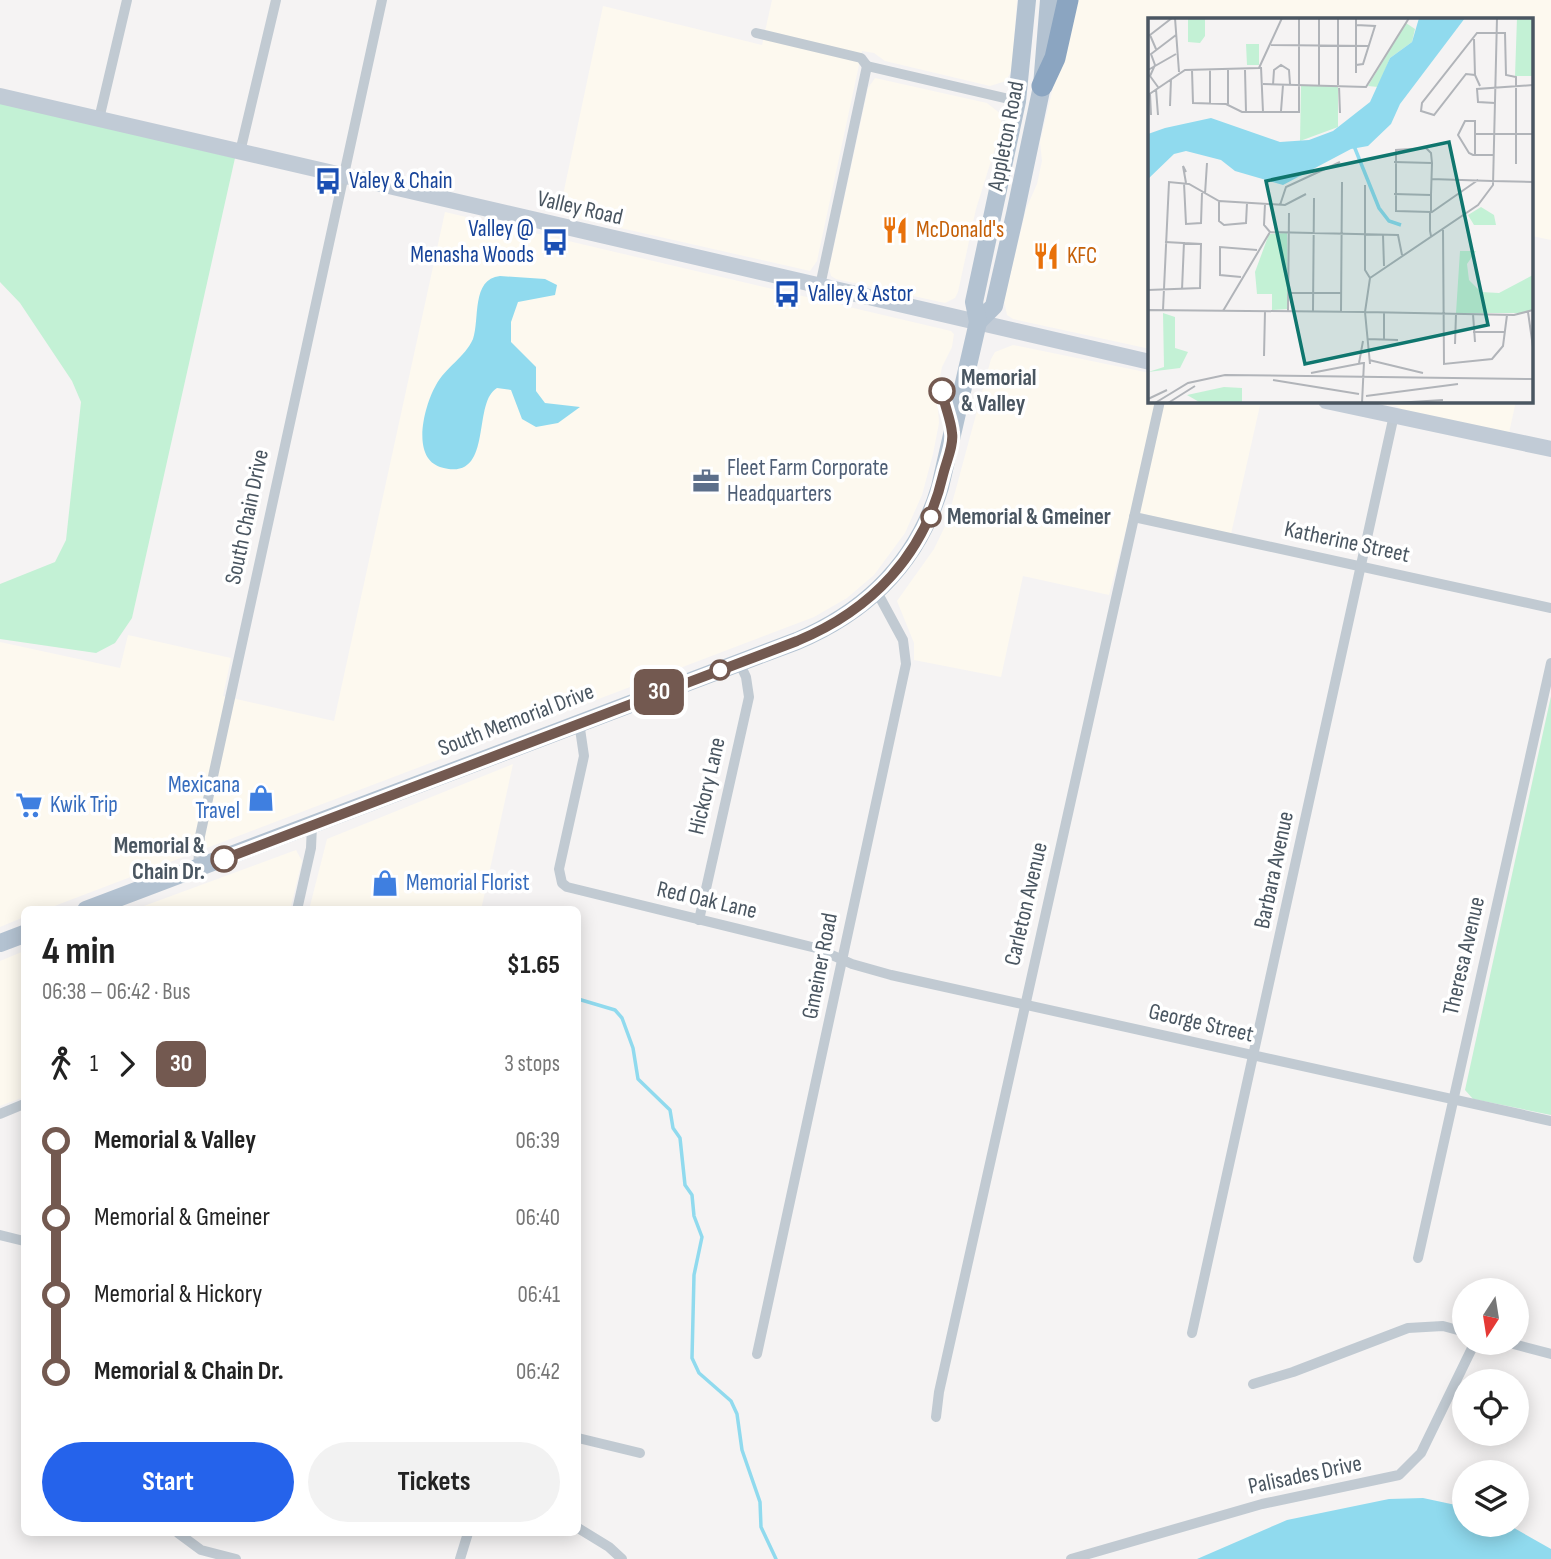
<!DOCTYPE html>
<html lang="en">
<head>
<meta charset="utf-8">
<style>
	:root { --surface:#fff; --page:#f2f2f2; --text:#222; --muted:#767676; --accent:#2563eb }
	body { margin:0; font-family:"Sofia Sans Condensed",sans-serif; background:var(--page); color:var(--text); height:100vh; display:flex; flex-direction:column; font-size:26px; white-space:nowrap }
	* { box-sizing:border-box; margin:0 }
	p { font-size:23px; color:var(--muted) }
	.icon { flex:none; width:38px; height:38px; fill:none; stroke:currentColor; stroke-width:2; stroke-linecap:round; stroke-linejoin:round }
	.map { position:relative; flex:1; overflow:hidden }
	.details { position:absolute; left:21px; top:906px; width:560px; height:630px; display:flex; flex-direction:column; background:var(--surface); border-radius:10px; box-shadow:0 4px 18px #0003 }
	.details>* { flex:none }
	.badge { padding:0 14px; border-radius:10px; font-size:24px; line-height:46px }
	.needle { width:46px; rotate:192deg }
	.tools { position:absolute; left:1452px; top:1278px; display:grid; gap:14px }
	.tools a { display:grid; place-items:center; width:77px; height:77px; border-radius:50%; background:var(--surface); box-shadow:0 4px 18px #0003; font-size:35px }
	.map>.badge { position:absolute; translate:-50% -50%; box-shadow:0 0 0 4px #fff }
	.legs { display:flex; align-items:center; gap:10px; height:77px; padding:0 21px; font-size:23px }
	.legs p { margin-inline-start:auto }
	.overview { display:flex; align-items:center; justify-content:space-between; height:119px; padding:0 21px }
	h1 { font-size:38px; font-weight:700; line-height:52px }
	.cta { display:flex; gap:14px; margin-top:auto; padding:14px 21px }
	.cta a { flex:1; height:80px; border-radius:42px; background:var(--accent); color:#fff; font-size:28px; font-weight:700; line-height:80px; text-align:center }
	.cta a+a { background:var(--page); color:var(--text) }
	ul { padding:0 21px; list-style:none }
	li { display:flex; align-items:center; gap:24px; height:77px; font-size:26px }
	li i { display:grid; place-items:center; width:10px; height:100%; margin:0 9px; background:currentColor }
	li i::after { content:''; width:18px; height:18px; margin:-9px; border:5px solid; border-radius:50%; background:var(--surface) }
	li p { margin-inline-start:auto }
	li:first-child i { background:linear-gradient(#0000 50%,currentColor 0) }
	li:last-child i { background:linear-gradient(currentColor 50%,#0000 0) }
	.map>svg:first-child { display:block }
</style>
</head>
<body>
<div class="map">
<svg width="1551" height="1559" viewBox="0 0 1551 1559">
	<rect width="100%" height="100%" fill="#f5f3f3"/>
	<g fill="#fdf9ef">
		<path d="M772 0H1017L1012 70 1006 81 990 86 885 61 874 53 862 51 817 261 810 271 559 214 603 6 762 45Z"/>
		<path d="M1074 0H1551V240L1532 236V19H1150V349L1013 319 1007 315 1004 301 1026 209 1037 184 1042 161 1040 142Z"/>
		<path d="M875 78 987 103 1001 114V129L976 209 958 292 955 298 945 303 836 279 831 276 829 269 868 88Z"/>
		<path d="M445 212 951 331 954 334 952 347 942 367 937 392 939 423 933 454 922 495 905 533 874 575 847 598 814 617 44 910H24V917L0 927V642L120 668 128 635 231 658 223 696 334 721Z"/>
		<path d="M1013 345 1150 373V401H1261L1231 534 1131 511 1109 595 1023 576 1001 677 914 660V643L897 601 934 549 947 522 991 359 995 352Z"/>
		<path d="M1356 401H1516L1509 433 1401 410 1397 406Z"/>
		<path d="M513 764 481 910H309L327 839Z"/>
		<path d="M296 850 302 861 290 910H133Z"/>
		<path d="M24 951V1097L0 1106V961Z"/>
	</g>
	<g fill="#c3f1d5">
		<path d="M0 103 235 158 132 618 115 643 96 653 0 639V584L55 562 66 540 81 402 72 381 20 303 0 282Z"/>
		<path d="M1551 696V1115L1473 1099 1465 1090Z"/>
	</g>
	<g fill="#90daee">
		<path d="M500 276 545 279 557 285 555 295 518 302 511 322V342L536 367V391L545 403 580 407 558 423 536 427 522 419 511 390 497 388C471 403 495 484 440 467 410 457 425 404 436 385 445 368 465 357 473 339 480 319 471 279 500 276Z"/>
		<path d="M1423 1498 1465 1507V1524H1507L1551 1549V1559H1197L1287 1520 1389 1499Z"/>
	</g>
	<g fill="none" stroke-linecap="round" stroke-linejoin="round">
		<path stroke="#90daee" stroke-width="3.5" d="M578 999 615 1010 622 1018 633 1048 638 1079 670 1110 673 1128 680 1138 685 1185 692 1195 694 1216 702 1237 694 1275 692 1358 699 1373 731 1401 737 1414 742 1450 760 1502 761 1527 776 1559"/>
		<g stroke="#c1cad2" stroke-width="10">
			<path d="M756 33 861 58 867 66"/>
			<path d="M867 66 1017 101"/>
			<path d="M99 119 127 0"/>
			<path d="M240 152 276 0"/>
			<path d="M820 286 867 66"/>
			<path d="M1134 517 1551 608"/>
			<path d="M579 722 584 756 559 869 562 883 567 887 816 948 852 964 891 975 1551 1121"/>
			<path d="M198 868 200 836 382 0"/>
			<path d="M297 910 311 848 312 825"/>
			<path d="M699 920 749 697 746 677 739 662"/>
			<path d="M0 1114 24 1104"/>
			<path d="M0 1235 24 1241"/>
			<path d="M1418 1258 1551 663"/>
			<path d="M1192 1333 1394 415"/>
			<path d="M1506 1342 1551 1354"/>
			<path d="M757 1354 906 664 903 640 877 592"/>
			<path d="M1253 1384 1293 1372 1408 1328 1443 1326 1465 1332"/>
			<path d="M936 1417 939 1392 1160 401"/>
			<path d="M578 1438 640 1453"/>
			<path d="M578 1528 609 1547 622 1559"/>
			<path d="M178 1533 201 1550 236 1559"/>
			<path d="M460 1559 468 1533"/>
			<path d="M1071 1559 1262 1504 1399 1475 1421 1453 1475 1342"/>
		</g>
		<g stroke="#c1cbd6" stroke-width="16">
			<path d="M0 96 1150 362"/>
			<path d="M1326 401 1551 449"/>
		</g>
		<g stroke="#b3c2d1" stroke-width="18">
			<path d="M978 322 994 306 1015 214 1042 86 1049 0"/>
			<path d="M86 910 797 641C868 611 918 561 940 487L978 322 974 302 1017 101 1027 0"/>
			<path d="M0 943 24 934"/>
		</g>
		<path stroke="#8ba5c1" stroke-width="21" d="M1042 86 1055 58 1068 0"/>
	</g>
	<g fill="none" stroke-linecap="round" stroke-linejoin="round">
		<defs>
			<path id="line-1" d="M224 859 797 641C872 610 925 554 943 475 946 462 954 445 952 433 951 419 944 405 942 391"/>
		</defs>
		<use href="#line-1" stroke="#fff" stroke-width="16"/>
		<use href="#line-1" stroke="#735950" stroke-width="10"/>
	</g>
	<defs>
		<symbol id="bus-bare" viewBox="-9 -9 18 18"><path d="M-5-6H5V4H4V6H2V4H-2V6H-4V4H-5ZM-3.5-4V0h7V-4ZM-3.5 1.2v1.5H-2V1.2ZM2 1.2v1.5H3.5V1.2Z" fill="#1a4fb4" stroke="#fff" stroke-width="2.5" paint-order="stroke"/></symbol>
		<symbol id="restaurant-bare" viewBox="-9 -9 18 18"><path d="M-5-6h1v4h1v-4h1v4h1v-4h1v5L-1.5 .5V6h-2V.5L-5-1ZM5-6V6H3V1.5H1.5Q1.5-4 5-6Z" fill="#e8710a" stroke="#fff" stroke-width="2.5" paint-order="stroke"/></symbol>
		<symbol id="office-bare" viewBox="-9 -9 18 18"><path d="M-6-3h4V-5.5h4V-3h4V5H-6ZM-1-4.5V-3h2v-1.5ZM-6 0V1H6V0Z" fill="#5c6f8a" stroke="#fff" stroke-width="2.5" paint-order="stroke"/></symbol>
		<symbol id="shop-bare" viewBox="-9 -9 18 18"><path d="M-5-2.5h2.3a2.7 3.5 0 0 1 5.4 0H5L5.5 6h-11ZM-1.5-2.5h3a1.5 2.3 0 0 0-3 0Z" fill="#3f7fe0" stroke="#fff" stroke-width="2.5" paint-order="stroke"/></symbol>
		<symbol id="supermarket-bare" viewBox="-9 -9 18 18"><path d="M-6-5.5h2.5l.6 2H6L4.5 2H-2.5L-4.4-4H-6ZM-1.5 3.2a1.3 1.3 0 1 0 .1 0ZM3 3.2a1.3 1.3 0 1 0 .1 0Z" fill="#3f7fe0" stroke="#fff" stroke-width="2.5" paint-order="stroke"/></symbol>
	</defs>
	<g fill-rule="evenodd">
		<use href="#bus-bare" x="309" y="162" width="38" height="38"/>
		<use href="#restaurant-bare" x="876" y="211" width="38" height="38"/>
		<use href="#bus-bare" x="536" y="223" width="38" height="38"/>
		<use href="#restaurant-bare" x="1027" y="237" width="38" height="38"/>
		<use href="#bus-bare" x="768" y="275" width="38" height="38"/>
		<use href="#office-bare" x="687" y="462" width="38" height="38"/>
		<use href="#shop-bare" x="242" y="779" width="38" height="38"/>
		<use href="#supermarket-bare" x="10" y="786" width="38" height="38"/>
		<use href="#shop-bare" x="366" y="864" width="38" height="38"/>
	</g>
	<g fill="#fff" stroke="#735950" stroke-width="3.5">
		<circle cx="942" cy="391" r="12"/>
		<circle cx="931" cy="517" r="9"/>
		<circle cx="720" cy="670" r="9"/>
		<circle cx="224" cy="859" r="12"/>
	</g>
	<g text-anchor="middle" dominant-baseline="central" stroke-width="7" stroke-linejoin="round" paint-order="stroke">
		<g font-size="23" fill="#4a5661" stroke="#fff">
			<text transform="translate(1006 136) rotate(-79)">Appleton Road</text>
			<text transform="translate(580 208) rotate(13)">Valley Road</text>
			<text transform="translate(247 517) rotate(-78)">South Chain Drive</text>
			<text transform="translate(1347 542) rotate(12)">Katherine Street</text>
			<text transform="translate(516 720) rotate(-21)">South Memorial Drive</text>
			<text transform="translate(707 786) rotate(-77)">Hickory Lane</text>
			<text transform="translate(1274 870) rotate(-78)">Barbara Avenue</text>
			<text transform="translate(707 900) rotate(13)">Red Oak Lane</text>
			<text transform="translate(1026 904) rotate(-77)">Carleton Avenue</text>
			<text transform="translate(1464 956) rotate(-77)">Theresa Avenue</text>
			<text transform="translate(820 966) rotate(-79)">Gmeiner Road</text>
			<text transform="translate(1201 1023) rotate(13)">George Street</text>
			<text transform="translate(1305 1475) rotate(-12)">Palisades Drive</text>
		</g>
		<g font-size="23" fill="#164399" stroke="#fff" text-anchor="start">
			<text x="349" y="181">Valey &amp; Chain</text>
			<text x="534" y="229" text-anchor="end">Valley @<tspan x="534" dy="26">Menasha Woods</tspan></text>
			<text x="808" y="294">Valley &amp; Astor</text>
		</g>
		<g font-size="23" fill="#c56008" stroke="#fff" text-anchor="start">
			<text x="916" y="230">McDonald's</text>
			<text x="1067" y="256">KFC</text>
		</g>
		<g font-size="23" font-weight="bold" fill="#4a5661" stroke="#fff" text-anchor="start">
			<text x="961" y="378">Memorial<tspan x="961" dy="26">&amp; Valley</tspan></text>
			<text x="947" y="517">Memorial &amp; Gmeiner</text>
			<text x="205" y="846" text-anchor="end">Memorial &amp;<tspan x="205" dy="26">Chain Dr.</tspan></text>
		</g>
		<g font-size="23" fill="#4e5e75" stroke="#fff" text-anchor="start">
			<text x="727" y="468">Fleet Farm Corporate<tspan x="727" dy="26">Headquarters</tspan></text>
		</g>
		<g font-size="23" fill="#366cbe" stroke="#fff" text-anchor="start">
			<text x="240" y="785" text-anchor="end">Mexicana<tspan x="240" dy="26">Travel</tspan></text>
			<text x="50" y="805">Kwik Trip</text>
			<text x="406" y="883">Memorial Florist</text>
		</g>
	</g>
	<g transform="translate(1148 18)">
		<rect width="385" height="385" fill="#f5f3f3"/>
		<path d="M40 0H57V18L52 25 40 24ZM369 0H385V58H367ZM258 5 267 11 264 24 242 40 230 69 220 68ZM98 26H111V47H99ZM153 68H190V109L152 123ZM333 189 346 197 348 207H326L320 197ZM139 215 140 291 124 292V276H109L107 254 121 216ZM312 233H328L319 246 321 262 333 274 351 275 385 257V291L376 295H308ZM15 295 27 299V330L40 334 32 350 0 354 16 349ZM76 369 94 370V385H53L39 377Z" fill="#c3f1d5"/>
		<path d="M271 0H317L252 86 243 106 220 128 203 131 135 167 87 153 73 142 38 133 26 136 0 161V116L17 110 63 100 132 124 161 122 185 113 222 84 242 40 264 24Z" fill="#90daee"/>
		<path fill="none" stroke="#90daee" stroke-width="3.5" d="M206 128 231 190 241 203 253 207"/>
		<path fill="none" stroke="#b1b4b9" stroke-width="2" d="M27 0 31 54M171 0V67M208 0V55M208 7 227 8 215 46 208 47M326 21 327 57M123 27 221 28M8 31 2 17 24 0M113 49 115 94M62 51V85M0 52 28 36M44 52 45 85 78 86 94 94H151V0M97 52 98 94M115 66 218 69 261 0M125 67 126 52 133 47 141 52 142 66M190 67V0M191 68 192 95M332 68 327 57 318 56 286 97 273 93 274 85 329 15H357L358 57 368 59V146M10 69 2 58 7 47 3 36 28 17M8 71 10 97M2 76 3 97M0 77 37 52 111 50 134 0M347 85 330 84 329 71 385 67M80 86V51M22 88 23 61M133 93 135 67M327 116H385M327 137V103H317L310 117 321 135 325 137H346M246 144 284 145M283 161 344 163M344 163 385 164M36 165 38 206 53 205 54 175M38 165 35 148 38 154M217 167V252L222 260M57 176 59 145M246 176 283 177M71 183V203L76 207 98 205 99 185M117 186 116 207 122 214 250 217 254 237M132 187 138 169 192 144M295 210 296 346 344 341 355 328 359 297M235 217 236 248M283 218 282 213V195L283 194V177L284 145 283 135 278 130 248 132V193L283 194H284L330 162M93 259 72 257V229L109 232M0 272 52 270 53 226 17 224M34 272 36 224M141 275H193M0 292 217 294M15 292 21 164 41 166 71 183 137 187 158 176M75 293 122 214M140 293 141 195M165 293 166 180M193 294 194 164M217 294 366 297 385 292M380 294 385 329M325 296 327 324M325 314H356M219 321 250 322M236 321V294M307 326 308 296M0 331V292M116 338 117 293M221 342 275 355M211 345 215 323M222 346 217 294 222 260 330 187 345 167 349 0M163 355 215 345M125 362 211 376M218 378 310 366M0 381 19 372M7 385 40 365 77 357 385 361M20 385 47 368M214 385 216 344M247 385 295 382"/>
		<path fill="#0f766e" fill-opacity="0.15" stroke="#0f766e" stroke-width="3.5" d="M301 124 340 307 157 346 118 163Z"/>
		<rect width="385" height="385" fill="none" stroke="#4a5661" stroke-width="3.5"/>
	</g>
</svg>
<div class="tools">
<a><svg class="needle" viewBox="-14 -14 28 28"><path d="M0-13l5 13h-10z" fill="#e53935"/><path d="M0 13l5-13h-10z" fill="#767676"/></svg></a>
<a><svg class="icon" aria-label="locate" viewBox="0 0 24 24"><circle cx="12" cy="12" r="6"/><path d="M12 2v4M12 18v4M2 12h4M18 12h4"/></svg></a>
<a><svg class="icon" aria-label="layers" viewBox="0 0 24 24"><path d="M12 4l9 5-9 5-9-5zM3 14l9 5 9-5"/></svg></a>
</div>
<b class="badge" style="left:659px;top:692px;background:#735950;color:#fff">30</b>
<section class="details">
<div class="overview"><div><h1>4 min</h1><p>06:38 – 06:42 · Bus</p></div><b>$1.65</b></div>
<div class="legs"><svg class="icon" aria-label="walk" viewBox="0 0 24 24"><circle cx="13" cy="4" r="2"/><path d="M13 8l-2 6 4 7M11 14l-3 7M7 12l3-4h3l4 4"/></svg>1<svg class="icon" aria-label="forward" viewBox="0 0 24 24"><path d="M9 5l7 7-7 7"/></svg><b class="badge" style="background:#735950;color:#fff">30</b><p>3 stops</p></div>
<ul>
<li><i style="color:#735950"></i><b>Memorial &amp; Valley</b><p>06:39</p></li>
<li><i style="color:#735950"></i><span>Memorial &amp; Gmeiner</span><p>06:40</p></li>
<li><i style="color:#735950"></i><span>Memorial &amp; Hickory</span><p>06:41</p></li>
<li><i style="color:#735950"></i><b>Memorial &amp; Chain Dr.</b><p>06:42</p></li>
</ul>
<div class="cta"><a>Start</a><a>Tickets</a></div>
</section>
</div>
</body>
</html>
